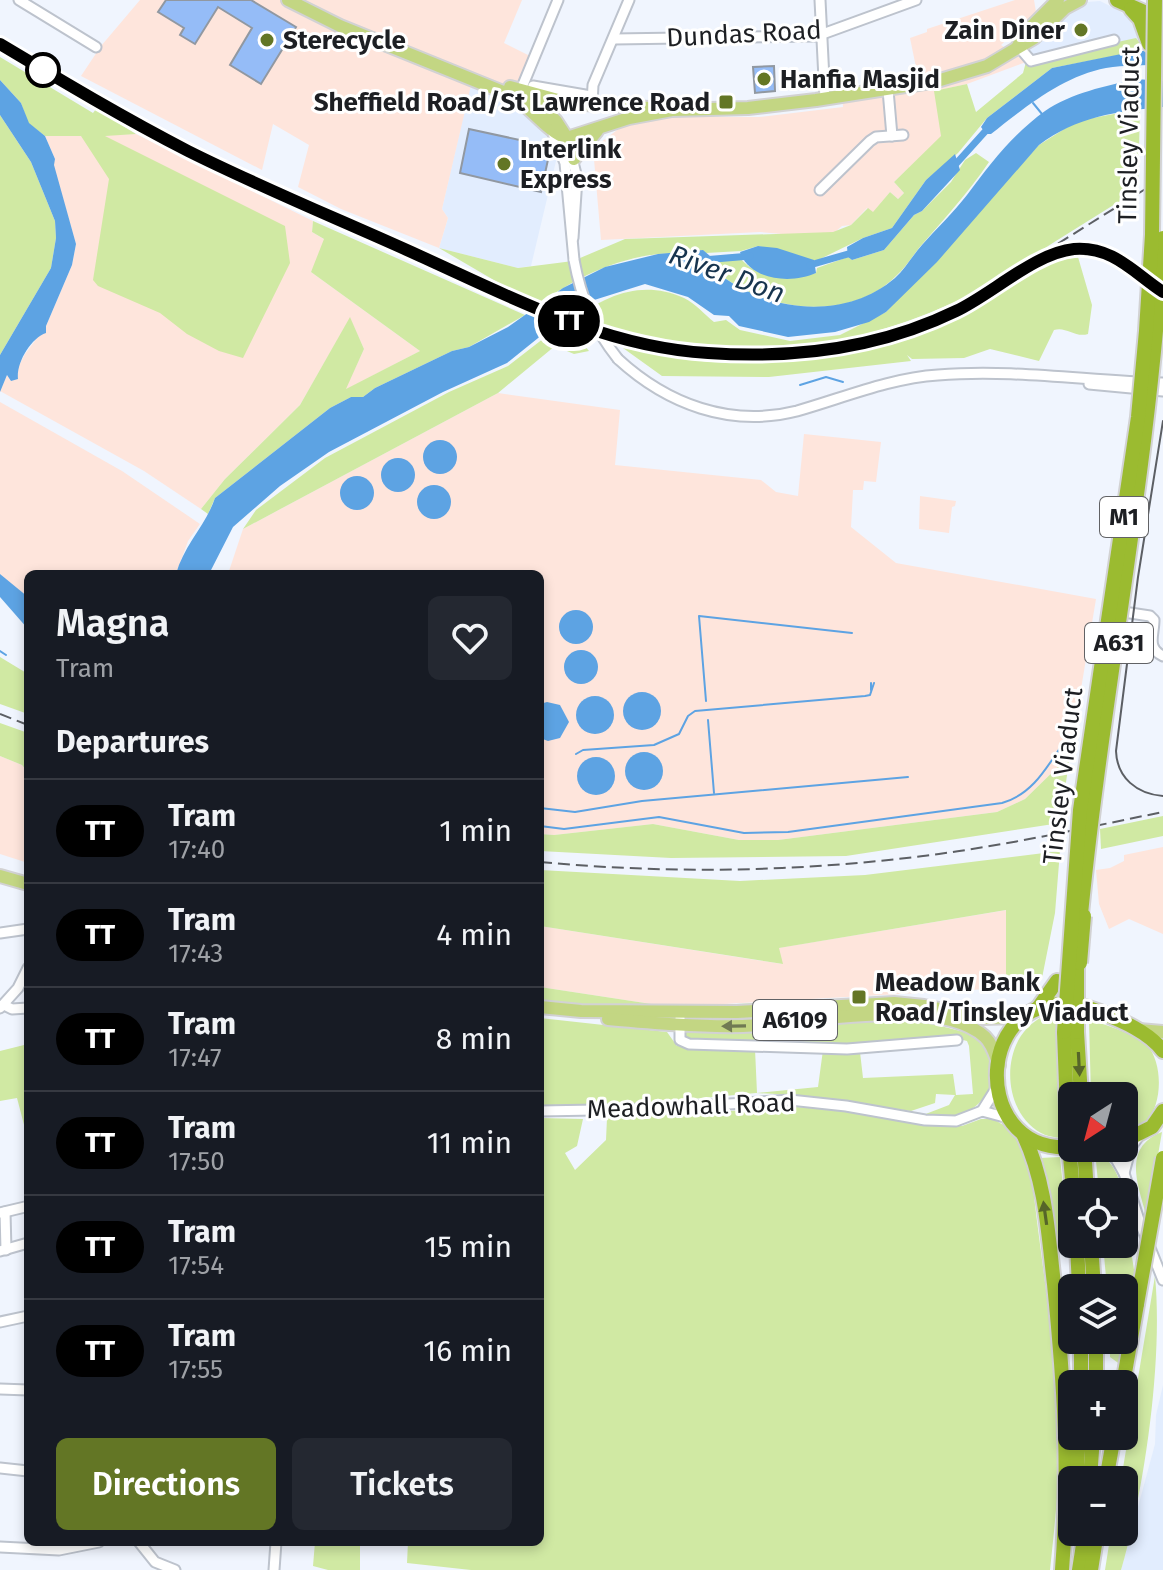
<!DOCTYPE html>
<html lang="en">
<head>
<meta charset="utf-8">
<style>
	:root { --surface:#171b24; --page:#242831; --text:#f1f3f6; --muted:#9ea1a6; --line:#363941; --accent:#637625 }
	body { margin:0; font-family:"Fira Sans",sans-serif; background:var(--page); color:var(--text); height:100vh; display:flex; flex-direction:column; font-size:30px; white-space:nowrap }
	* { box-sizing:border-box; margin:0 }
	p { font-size:26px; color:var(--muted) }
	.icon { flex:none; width:44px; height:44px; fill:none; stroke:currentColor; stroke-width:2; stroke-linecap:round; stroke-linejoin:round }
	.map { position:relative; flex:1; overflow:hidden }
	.drawer { position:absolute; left:24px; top:570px; width:520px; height:976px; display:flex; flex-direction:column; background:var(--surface); border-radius:12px; box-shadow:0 4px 12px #0003 }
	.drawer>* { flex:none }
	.badge { padding:0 16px; border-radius:26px; font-size:28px; line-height:52px }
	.needle { width:52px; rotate:216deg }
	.controls { position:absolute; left:1058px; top:1082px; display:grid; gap:16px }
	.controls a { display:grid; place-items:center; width:80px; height:80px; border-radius:12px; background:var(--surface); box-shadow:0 4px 12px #0003; font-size:40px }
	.map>.badge { position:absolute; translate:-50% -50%; box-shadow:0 0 0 4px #fff }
	h2 { padding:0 32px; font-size:30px; line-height:72px }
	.round { display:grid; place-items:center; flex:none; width:84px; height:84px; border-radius:12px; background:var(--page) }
	.head { display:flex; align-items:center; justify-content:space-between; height:136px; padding:0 32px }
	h1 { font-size:38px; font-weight:600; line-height:60px }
	.button { display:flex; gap:16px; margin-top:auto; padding:16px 32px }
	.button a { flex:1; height:92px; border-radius:12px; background:var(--accent); color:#fff; font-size:32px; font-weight:600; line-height:92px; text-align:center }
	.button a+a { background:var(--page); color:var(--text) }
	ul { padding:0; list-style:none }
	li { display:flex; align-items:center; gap:24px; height:104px; padding:0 32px; border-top:2px solid var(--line) }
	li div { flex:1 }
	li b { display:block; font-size:30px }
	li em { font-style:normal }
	li .badge { min-width:88px; font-weight:700; text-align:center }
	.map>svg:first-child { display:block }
</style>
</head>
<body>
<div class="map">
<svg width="1163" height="1570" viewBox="0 0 1163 1570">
	<rect width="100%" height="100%" fill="#f0f5fe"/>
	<g fill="#e2edfe">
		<path d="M1100 1 1118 10 1128 18 1136 31 1140 51 1026 62 1021 59 1055 20 1087 2Z"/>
		<path d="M470 87 511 102 543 127 557 157 531 266 518 268 439 248 448 218 442 209Z"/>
		<path d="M1163 1385V1570H1121L1155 1444 1156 1415Z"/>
	</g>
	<g fill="#fee5dc">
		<path d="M140 0H522L504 43 534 58 520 92 472 81 442 209 448 218 439 248 341 209 298 187 309 145 273 124 262 170 81 76 101 46Z"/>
		<path d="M1015 0H1034L1036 12 1001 45 1026 62 967 84 935 91 942 136 894 182 904 193 898 199 890 192 873 213 867 208 851 225 842 226 828 238 760 232 601 240 593 148 628 122 678 117H759L843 107 842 94 919 82 910 38 927 32V29Z"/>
		<path d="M136 134 313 221 312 232 327 241 311 272 420 351 345 390 364 349 350 318 300 405 225 479 201 509 144 471 0 391 7 375 11 381 25 354 46 326 72 265 76 244 53 165 55 159 45 136Z"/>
		<path d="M498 393 620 410 615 465 761 480 776 492 798 496 804 434 881 442 876 482 864 481 863 490H853L851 527 896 563 1096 599 1070 755 1025 799 997 812 778 840H739L653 824 554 835 540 834V574H228L243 529Z"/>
		<path d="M0 402 122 471 200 524 188 541 176 574H28V597L5 579 0 574Z"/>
		<path d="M920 496 956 501 955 506 952 507 949 533 919 529Z"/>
		<path d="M0 756 22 765 28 772V863L0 854Z"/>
		<path d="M1163 847V934L1129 919 1109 929 1099 904 1096 870 1110 868 1124 861V855Z"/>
		<path d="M1007 910 1006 988 671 1007 540 987V926L782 964 778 948Z"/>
	</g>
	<g fill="#d0e9a3">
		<path d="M1136 38 1140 43V51L1052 68 987 118 958 153 926 180 892 228 863 238 816 261 758 246 741 251 706 253 702 250C687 253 673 253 658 254 615 259 571 279 538 306L439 248 518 268 573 261 625 239 833 232 851 225 868 208 873 212 890 192 898 199 904 193 894 182 941 136 934 91 967 84 976 112 1023 73 1026 62Z"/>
		<path d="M0 57 93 113 96 109 136 134 105 136 285 226 290 263 243 358 219 351 187 334 160 313 98 286 93 280 109 179 81 136H45L28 123 21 103 0 80Z"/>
		<path d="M1140 109 1138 190C1097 215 1056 241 1015 267 996 278 977 292 957 301 829 360 707 363 574 319 608 294 643 280 684 298 695 303 705 315 714 322L726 320 740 330 790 341 840 335 886 312 1039 145 1077 121Z"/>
		<path d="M0 115 31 162 55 221 56 238 51 268 0 355Z"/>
		<path d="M976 153 989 162C968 193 944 219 919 248 912 257 905 268 896 276 851 321 774 312 726 279L716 280 710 274 709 262 740 258C760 281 788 280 816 273L817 268 848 257 852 260 884 250 914 215 922 211 951 182 965 160Z"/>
		<path d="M313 221 525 315 469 347 452 351 375 388 363 397H351L330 408 215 498 208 514 201 509 225 479 300 405 350 317 364 349 346 389 420 351 311 272 324 239 312 232Z"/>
		<path d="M1078 257 1092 305 1088 334C1075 338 1066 326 1054 330L1039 361 990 349 964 358 912 359 907 355 911 361 769 377 662 376 623 348C649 352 676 358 702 361 785 370 888 348 963 312 1001 294 1035 261 1078 257Z"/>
		<path d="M557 328 575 334 589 351 574 354 555 346 498 393 243 529 256 510 325 458 449 392 508 366Z"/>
		<path d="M0 657 28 674V714L0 704Z"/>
		<path d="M0 723 28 733V772L22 765 0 756Z"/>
		<path d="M1070 755 1060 823 846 856 671 858 540 851V834L554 835 653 824 739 840H778L997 812 1025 799Z"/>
		<path d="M1163 816V836L1101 849 1100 829Z"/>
		<path d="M1060 851 1055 913 1042 978 1006 988V910L779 948 783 964 540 926V870L740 881 865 875Z"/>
		<path d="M540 987 671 1007 801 1001 737 1008 595 1007 540 1000Z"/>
		<path d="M1047 1015C1073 1013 1126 1028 1147 1045 1163 1063 1163 1104 1146 1122 1140 1127 1131 1130 1124 1133V1096H1091L1089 1021 1056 1032 1059 1127 1072 1138C1062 1138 1051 1138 1041 1133 998 1109 1000 1032 1047 1015Z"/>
		<path d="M540 1018 667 1032 677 1046 755 1049 757 1093 818 1087 823 1050 860 1052 863 1078 953 1074 956 1095 973 1094 969 1046 967 1041 955 1038 859 1047 683 1039 682 1032C720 1030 759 1029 797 1026 854 1023 905 1014 960 1031 1003 1044 1003 1101 959 1115 948 1118 935 1116 923 1115L949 1105 955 1095 936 1094 935 1103 911 1111 797 1095 756 1093 618 1106 540 1105Z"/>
		<path d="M28 1044V1140L17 1098 0 1101V1051Z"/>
		<path d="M797 1107 856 1112 927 1126H962L981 1119H993L1012 1130 1023 1146 1031 1170C1040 1255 1055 1339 1059 1424 1061 1473 1055 1521 1050 1570H471L407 1563 408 1542H540V1118L583 1119 577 1146 565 1153 575 1170 606 1140 607 1118Z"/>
		<path d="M1162 1132 1147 1218C1139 1186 1121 1148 1162 1132Z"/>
		<path d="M1095 1151C1112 1160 1118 1174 1123 1192H1099Z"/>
		<path d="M1060 1157 1065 1206 1062 1240H1056L1040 1158Z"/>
		<path d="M1124 1207 1136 1282 1121 1365 1110 1357V1340H1124V1288H1107L1103 1244H1124Z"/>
		<path d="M1155 1276C1163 1359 1145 1488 1121 1570H1105L1111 1532H1124V1480H1121Z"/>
		<path d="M315 1542H360V1570H328L313 1566Z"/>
	</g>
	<g fill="#5da3e3">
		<path d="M1136 51H1163V65C1145 65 1124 65 1106 68 1063 76 1024 108 991 134H986L981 127 987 118 1052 68Z"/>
		<path d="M1136 79 1163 81V107C1117 111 1076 117 1039 145L937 262 886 312 869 322 835 332 788 337 739 326 729 316 714 315 688 297 645 284 591 301 558 322 507 363 443 392 329 452 280 486 233 527 209 574H176C184 545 206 525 215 498L330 408 351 397H363L375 388 452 351 469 347 508 327 563 288 605 267 658 254 703 250 710 256V274L716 280 726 279C775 313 847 319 895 278 905 269 913 255 922 245 937 228 953 213 967 195 990 164 1013 134 1045 111 1071 93 1106 86 1136 79Z"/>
		<path d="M0 80 21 103 29 123 45 136 55 159 54 165 76 244 72 265 46 326V333C31 338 16 363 18 379L11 381 7 375 0 392V355L51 268 56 238 55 221 31 162 0 115Z"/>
		<path d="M955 154 960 170 922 211 914 215 884 250 852 260 848 257 847 247 863 238 892 228 926 180Z"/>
		<path d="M758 246 777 248 814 260 816 273C792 284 750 281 740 252Z"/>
		<circle cx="440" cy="457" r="17"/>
		<circle cx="398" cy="475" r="17"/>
		<circle cx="357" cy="493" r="17"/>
		<circle cx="434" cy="502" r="17"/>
		<path d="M0 574 28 597V629L0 597Z"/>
		<circle cx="576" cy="627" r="17"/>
		<circle cx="581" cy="667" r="17"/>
		<circle cx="642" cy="711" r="19"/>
		<circle cx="595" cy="715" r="19"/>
		<path d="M547 702 560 705 569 722 560 738 548 741 540 738V704Z"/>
		<circle cx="644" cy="771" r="19"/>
		<circle cx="596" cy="776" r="19"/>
	</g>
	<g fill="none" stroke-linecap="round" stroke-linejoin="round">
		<g stroke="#5da3e3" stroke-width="2">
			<path d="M1033 103 1042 114"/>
			<path d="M800 385 826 377 843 382"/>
			<path d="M0 651 6 655"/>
			<path d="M871 690V683"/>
			<path d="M706 701 699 616 852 633"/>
			<path d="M708 720 714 793"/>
			<path d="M576 754 583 750 654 745 679 734 688 716 695 711 865 696 870 695 874 683"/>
			<path d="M540 808 575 812 642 801 908 777"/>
			<path d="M540 826 564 829 659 817 744 833 788 832 1002 803C1034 794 1048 765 1066 739"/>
		</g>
		<g stroke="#5da3e3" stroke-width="7">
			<path d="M954 166 991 125"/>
			<path d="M703 260 750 256"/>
			<path d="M810 265 855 252"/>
		</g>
	</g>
	<g fill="#95bcf7" stroke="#9198a1" stroke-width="2">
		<path d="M166 0H251L296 27 261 84 230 65 252 28 218 7 195 44 180 35 184 28 158 12Z"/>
		<path d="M774 66 775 91 755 93 753 67Z"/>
		<path d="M469 129 543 145 549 155 541 192 460 173Z"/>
	</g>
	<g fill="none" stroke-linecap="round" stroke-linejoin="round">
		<defs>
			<g id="minor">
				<path d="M19 0 96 47"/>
				<path d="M820 0 825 99"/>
				<path d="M614 39 817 36 916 0"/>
				<path d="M1018 46 1031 61 1114 40"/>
				<path d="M533 86 591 96"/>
				<path d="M888 90 892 136"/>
				<path d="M520 92 558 0"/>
				<path d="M592 104 593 85 629 0"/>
				<path d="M552 131 565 163 574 260"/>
				<path d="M567 138 577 178 573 238"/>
				<path d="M820 190 870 141 876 137 903 135"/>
				<path d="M618 359C667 404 730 428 797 411 843 398 890 378 938 375 1014 369 1088 381 1163 383"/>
				<path d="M1089 384 1163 391"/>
				<path d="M1117 611 1150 616 1154 620C1154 635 1146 648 1163 656"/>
				<path d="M0 933 28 929"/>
				<path d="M4 1005 12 1009 28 1008"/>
				<path d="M0 1008 18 988 28 968"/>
				<path d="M680 1018V1040L689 1044 847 1049 957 1040"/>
				<path d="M540 1111 650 1109 790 1100 846 1106 925 1120 956 1121 982 1111 1008 1118"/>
				<path d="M982 1111 997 1087"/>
				<path d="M1101 1148 1116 1159 1124 1173 1140 1223 1163 1280"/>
				<path d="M1124 1173 1131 1147 1139 1136"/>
				<path d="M5 1212 6 1250"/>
				<path d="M0 1213 25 1207"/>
				<path d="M0 1251 28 1243"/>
				<path d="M0 1322 28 1316"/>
				<path d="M0 1389 28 1390"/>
				<path d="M0 1468 28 1471"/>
				<path d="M139 1542 155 1562 175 1570"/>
				<path d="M0 1547 59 1550 99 1542"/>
				<path d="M274 1570 276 1542"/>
			</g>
			<g id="major">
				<path d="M288 0 340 26 513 96C531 108 549 133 567 138L629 118 672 110 748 108 816 100 937 81 987 66 1034 38 1065 8 1080 0"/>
				<path d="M1018 46 1024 34 1058 0"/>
				<path d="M510 87 569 103 665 109"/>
				<path d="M531 97 556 121 567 138"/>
				<path d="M574 159 597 131"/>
				<path d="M0 876 28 884"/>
				<path d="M540 1007 581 1011 737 1012 894 1003 924 1006 983 1018 1021 1017"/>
				<path d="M608 1019C653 1023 698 1027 743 1026 803 1024 938 994 985 1037 993 1045 995 1055 999 1065"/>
				<path d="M1139 1030 1163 1032"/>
			</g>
			<g id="highway">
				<path d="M1117 0 1144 12 1163 13"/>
				<path d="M1131 9 1140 19 1149 44"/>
				<path d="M1038 1008 1057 981"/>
				<path d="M1064 1032 1068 1136"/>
				<path d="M1077 1032 1081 1096"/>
				<path d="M1024 1136C1046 1183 1048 1234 1054 1284 1064 1385 1070 1469 1062 1570"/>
				<path d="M1124 1141 1152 1127 1163 1111"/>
				<path d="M1072 1147C962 1156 974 964 1100 1012 1122 1021 1149 1032 1163 1051"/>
				<path d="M1084 1148 1087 1192"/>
				<path d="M1070 1156 1073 1192"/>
				<path d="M1077 1244 1079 1288"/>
				<path d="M1091 1244 1094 1288"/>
				<path d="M1081 1340V1384"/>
				<path d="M1096 1384V1340"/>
				<path d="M1123 1384 1137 1304"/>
				<path d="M1076 1480 1079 1436"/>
				<path d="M1090 1480 1093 1436"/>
				<path d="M1106 1480 1114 1436"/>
				<path d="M1079 1570 1085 1532"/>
				<path d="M1091 1570 1097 1532"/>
			</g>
		</defs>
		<use href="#minor" stroke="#bdc3cd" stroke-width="13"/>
		<use href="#major" stroke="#d2d2d3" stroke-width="16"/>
		<use href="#highway" stroke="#d2d2d3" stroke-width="18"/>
		<use href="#minor" stroke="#fff" stroke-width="9"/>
		<use href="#major" stroke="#c3d683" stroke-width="12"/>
		<use href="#highway" stroke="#9bbb30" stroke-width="14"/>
		<g stroke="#5c5f64" stroke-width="2">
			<path d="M930 322 956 311 1052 255 1075 249 1108 253 1163 288"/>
			<path d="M1163 421 1138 577 1116 751C1117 778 1137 794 1163 796"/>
		</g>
		<g stroke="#5c5f64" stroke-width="2" stroke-dasharray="12 6" stroke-linecap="butt">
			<path d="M0 44 92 99 192 153 508 296 599 334 679 351 731 354 794 351 860 341 926 319 963 303 1163 178"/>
			<path d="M0 714 28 725"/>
			<path d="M540 862C668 874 796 872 923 856 1004 846 1084 828 1163 812"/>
		</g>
		<defs>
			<path id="minor-bridge" d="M574 260C581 298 594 329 618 359"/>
			<g id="highway-bridge">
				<path d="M1080 924C1102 695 1150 469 1163 238"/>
				<path d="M1077 953V1032"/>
				<path d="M1080 963 1084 916"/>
				<path d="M1064 1032 1080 810 1138 417 1146 331 1152 235 1155 0"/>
				<path d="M1068 1136 1070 1156"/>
				<path d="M1137 1304 1163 1158"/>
			</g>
		</defs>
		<use href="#minor-bridge" stroke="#bdc3cd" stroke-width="13" stroke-linecap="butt"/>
		<use href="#highway-bridge" stroke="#d2d2d3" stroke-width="18" stroke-linecap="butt"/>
		<use href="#minor-bridge" stroke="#fff" stroke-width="9"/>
		<use href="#highway-bridge" stroke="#9bbb30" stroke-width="14"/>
	</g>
	<defs><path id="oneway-solid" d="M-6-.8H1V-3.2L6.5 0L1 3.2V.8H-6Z" transform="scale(2)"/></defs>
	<use fill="#707a53" href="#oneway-solid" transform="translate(734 1026) rotate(179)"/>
	<g fill="#566529">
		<use href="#oneway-solid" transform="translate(1079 1064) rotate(87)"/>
		<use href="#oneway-solid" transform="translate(1045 1213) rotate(-98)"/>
	</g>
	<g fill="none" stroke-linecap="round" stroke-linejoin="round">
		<defs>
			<path id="line" d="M0 44C62 81 124 118 188 151 264 189 343 221 420 256 513 298 604 347 708 353 794 359 878 349 956 311 992 294 1035 253 1074 249 1113 246 1134 273 1163 292"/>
		</defs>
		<use href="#line" stroke="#fff" stroke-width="18"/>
		<use href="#line" stroke="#000" stroke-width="12"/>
	</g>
	<g fill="#637625" stroke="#fff" stroke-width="3">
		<circle cx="1081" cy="30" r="8"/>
		<circle cx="267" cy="40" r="8"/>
		<circle cx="764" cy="79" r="8"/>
		<rect x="718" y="94" width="16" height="16" rx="4"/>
		<circle cx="504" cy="164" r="8"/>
		<rect x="851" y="989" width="16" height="16" rx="4"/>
	</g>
	<circle fill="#fff" stroke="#000" stroke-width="4" cx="43" cy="70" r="16"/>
	<g text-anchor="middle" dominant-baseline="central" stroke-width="6" stroke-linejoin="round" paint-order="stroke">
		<g fill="#fff" stroke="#616265" stroke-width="2">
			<rect x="1100" y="497" width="48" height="40" rx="6"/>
			<rect x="1085" y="623" width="68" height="40" rx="6"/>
			<rect x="753" y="1000" width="84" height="40" rx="6"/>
		</g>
		<g font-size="24" font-weight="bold" fill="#1d1f23">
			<text x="1124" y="517">M1</text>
			<text x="1119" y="643">A631</text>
			<text x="795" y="1020">A6109</text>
		</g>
		<g font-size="26" font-weight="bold" fill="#1d1f23" stroke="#fff" text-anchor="start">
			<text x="1065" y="30" text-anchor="end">Zain Diner</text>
			<text x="283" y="40">Sterecycle</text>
			<text x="780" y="79">Hanfia Masjid</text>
			<text x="710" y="102" text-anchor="end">Sheffield Road/St Lawrence Road</text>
			<text x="520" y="149">Interlink<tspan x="520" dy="30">Express</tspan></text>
			<text x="875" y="982">Meadow Bank<tspan x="875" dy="30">Road/Tinsley Viaduct</tspan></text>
		</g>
		<g font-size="26" fill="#1d1f23" stroke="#fff">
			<text transform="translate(744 34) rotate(-3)">Dundas Road</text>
			<text transform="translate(1129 135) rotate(-89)">Tinsley Viaduct</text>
			<text transform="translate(1063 776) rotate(-83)">Tinsley Viaduct</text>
			<text transform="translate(691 1106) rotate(-2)">Meadowhall Road</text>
		</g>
		<g font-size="28" font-style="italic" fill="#17344e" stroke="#fff">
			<text transform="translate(727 274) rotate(20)">River Don</text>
		</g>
	</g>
</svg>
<div class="controls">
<a><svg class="needle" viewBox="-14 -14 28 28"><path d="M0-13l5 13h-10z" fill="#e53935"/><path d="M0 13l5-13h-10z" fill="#9ea1a6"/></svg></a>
<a><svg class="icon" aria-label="locate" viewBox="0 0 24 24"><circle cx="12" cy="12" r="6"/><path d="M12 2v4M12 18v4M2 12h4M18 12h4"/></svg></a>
<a><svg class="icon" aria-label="layers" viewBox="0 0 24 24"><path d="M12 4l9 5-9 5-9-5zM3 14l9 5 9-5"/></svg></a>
<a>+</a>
<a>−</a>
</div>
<b class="badge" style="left:569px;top:321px;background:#000;color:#fff">TT</b>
<section class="drawer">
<div class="head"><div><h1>Magna</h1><p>Tram</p></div><a class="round"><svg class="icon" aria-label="heart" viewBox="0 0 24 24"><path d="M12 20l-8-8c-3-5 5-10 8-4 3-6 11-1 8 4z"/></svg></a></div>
<h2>Departures</h2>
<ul>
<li><span class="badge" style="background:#000;color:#fff">TT</span><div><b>Tram</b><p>17:40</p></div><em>1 min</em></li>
<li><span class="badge" style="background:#000;color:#fff">TT</span><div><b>Tram</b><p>17:43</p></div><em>4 min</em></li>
<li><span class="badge" style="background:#000;color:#fff">TT</span><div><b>Tram</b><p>17:47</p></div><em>8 min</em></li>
<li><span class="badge" style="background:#000;color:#fff">TT</span><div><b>Tram</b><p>17:50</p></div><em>11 min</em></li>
<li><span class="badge" style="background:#000;color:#fff">TT</span><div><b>Tram</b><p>17:54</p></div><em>15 min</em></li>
<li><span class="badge" style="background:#000;color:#fff">TT</span><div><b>Tram</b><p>17:55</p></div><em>16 min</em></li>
</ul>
<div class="button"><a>Directions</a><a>Tickets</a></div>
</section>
</div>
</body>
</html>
